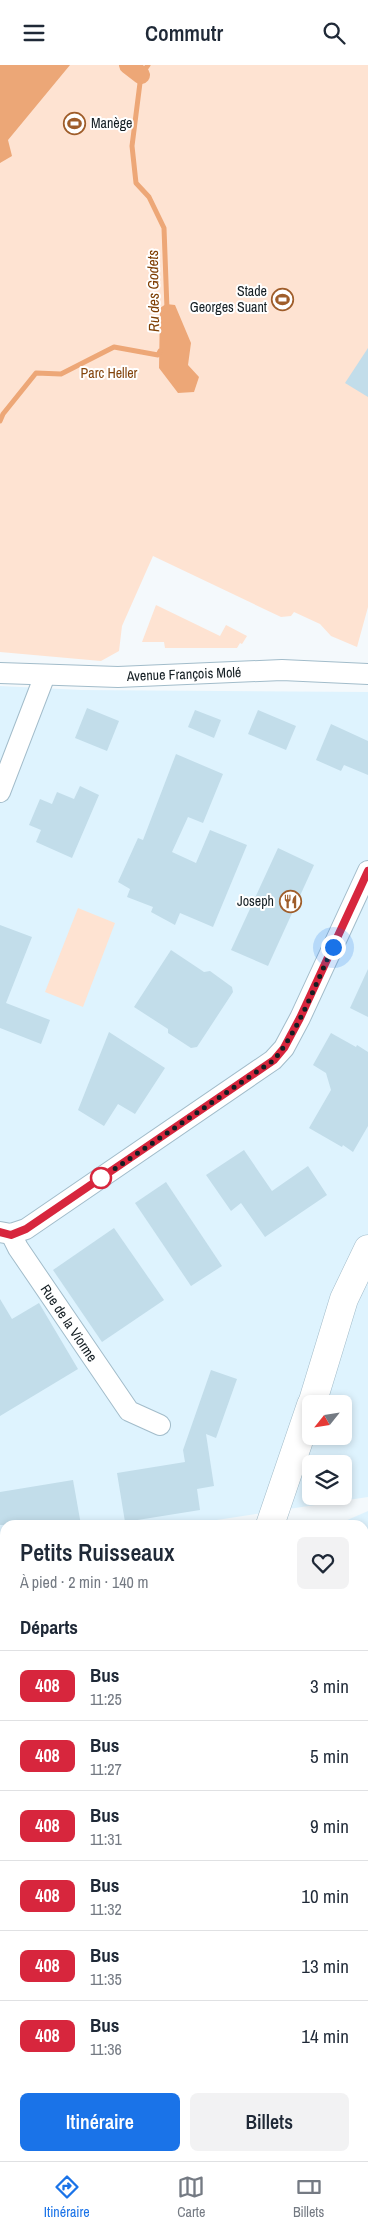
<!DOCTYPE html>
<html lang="fr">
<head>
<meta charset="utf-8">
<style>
	:root { --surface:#fff; --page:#f2f2f3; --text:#1f2937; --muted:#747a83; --line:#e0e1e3; --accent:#1a73e8 }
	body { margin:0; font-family:"Archivo Narrow",sans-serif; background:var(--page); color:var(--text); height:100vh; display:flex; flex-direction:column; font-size:19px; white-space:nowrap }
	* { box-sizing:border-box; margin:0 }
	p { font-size:16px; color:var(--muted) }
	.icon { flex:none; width:28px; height:28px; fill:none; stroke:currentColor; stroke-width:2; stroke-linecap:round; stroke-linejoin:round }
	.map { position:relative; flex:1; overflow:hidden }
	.panel { position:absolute; left:0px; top:1455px; width:369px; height:641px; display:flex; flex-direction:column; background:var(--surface); border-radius:15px 15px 0 0; box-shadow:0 2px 8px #0003 }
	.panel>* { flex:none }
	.badge { padding:0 10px; border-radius:8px; font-size:18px; line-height:32px }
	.needle { width:32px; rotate:240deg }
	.buttons { position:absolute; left:302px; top:1330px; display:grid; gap:10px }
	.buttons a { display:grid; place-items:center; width:50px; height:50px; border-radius:8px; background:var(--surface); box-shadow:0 2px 8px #0003; font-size:25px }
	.you { position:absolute; width:25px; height:25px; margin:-12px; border:4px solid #fff; border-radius:50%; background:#1a73e8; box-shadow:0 0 0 8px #1a73e833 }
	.map>.badge { position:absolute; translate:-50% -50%; box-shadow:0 0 0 2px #fff }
	h2 { padding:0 20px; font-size:19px; line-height:45px }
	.round { display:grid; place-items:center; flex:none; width:52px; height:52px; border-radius:8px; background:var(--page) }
	.overview { display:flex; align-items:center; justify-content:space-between; height:85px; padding:0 20px }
	h1 { font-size:24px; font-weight:600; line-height:38px }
	.cta { display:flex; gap:10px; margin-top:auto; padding:10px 20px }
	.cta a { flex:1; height:58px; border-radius:8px; background:var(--accent); color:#fff; font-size:20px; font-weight:600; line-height:58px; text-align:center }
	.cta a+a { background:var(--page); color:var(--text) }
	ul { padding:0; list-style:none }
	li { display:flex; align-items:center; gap:15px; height:70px; padding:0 20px; border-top:1px solid var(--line) }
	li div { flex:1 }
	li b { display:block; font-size:19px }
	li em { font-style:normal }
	li .badge { min-width:55px; font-weight:700; text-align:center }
	header { display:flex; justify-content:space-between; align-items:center; height:65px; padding:0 20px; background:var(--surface); font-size:22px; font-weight:600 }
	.tab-bar { display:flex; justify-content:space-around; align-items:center; height:70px; border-top:1px solid var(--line); background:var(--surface); font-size:14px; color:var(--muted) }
	.tab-bar a { display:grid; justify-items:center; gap:2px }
	.tab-bar .on { color:var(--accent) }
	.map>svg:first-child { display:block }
</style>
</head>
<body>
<header><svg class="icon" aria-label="menu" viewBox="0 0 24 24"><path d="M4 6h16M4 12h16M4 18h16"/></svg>Commutr<svg class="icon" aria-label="search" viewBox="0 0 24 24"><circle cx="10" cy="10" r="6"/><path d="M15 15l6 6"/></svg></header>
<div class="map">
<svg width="368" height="2096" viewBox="0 0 368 2096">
	<rect width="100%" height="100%" fill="#f4f9fc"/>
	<g fill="#def3fe" fill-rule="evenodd">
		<path d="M0 621 81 625 368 627V1432L184 1460H5V1488L0 1489ZM311 1339H344V1371H311ZM311 1399H344V1431H311Z"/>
		<path d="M368 1446V1554H364V1460H336Z"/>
		<path d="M5 1519V1595L0 1596V1520Z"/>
	</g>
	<g fill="#fee3d2">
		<path d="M0 0H368V542L357 582 331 571 320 559 294 547 291 551 281 552 153 491 122 561 119 586 101 596 0 587Z"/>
		<path d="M156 540 220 571 226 560 247 571 242 579 240 578 237 583H165L164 577H142Z"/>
		<path d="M78 843 115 858 83 942 45 927Z"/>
		<path d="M90 2091H255L258 2096H85Z"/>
	</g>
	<g fill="#eca777">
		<path d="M0 0H70L8 75 12 91 0 98Z"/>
		<path d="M364 1555H368V1790L364 1791Z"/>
		<path d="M5 1595V1738L0 1739V1596Z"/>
	</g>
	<path fill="#eda777" d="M166 239 175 240 191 278 188 300 199 312 194 327 178 328 159 303 160 243Z"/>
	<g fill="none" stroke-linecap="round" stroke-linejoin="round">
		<g stroke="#eda777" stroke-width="5">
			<path d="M148 0 141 10 132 81 136 118 149 132 164 163 167 244"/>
			<path d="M0 356 3 349 36 308 61 309 114 282 158 290 160 286"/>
		</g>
		<path stroke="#eda777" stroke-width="18" d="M128 0 141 10"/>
	</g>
	<g fill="#c2ddea">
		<path d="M368 283V332L345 318Z"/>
		<path d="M87 643 119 656 107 686 75 673Z"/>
		<path d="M195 645 221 655 214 673 188 662Z"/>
		<path d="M258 645 296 661 286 685 248 669Z"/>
		<path d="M331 659 368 676V710L344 700 341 706 316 695Z"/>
		<path d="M176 689 223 709 203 758 188 752 172 787 196 798 210 765 247 780 213 862 180 848 175 860 151 847 153 842 127 832 130 824 118 817 138 773 143 775Z"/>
		<path d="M80 721 99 730 72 793 36 777 41 765 29 760 40 734 52 739 57 727 74 734Z"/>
		<path d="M278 783 314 800 268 901 231 885Z"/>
		<path d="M0 860 32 872 6 938 50 955 41 979 0 963Z"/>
		<path d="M171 885 204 907 210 906 232 922 233 927 197 982 191 983 168 968V964L134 942Z"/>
		<path d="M368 904V952L350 943Z"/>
		<path d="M109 967 165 1003 135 1049 118 1039 104 1061 78 1045Z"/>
		<path d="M331 968 356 982 357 980 368 987V1061L353 1087 343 1080 342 1082 309 1063 331 1025 326 1008 313 1000Z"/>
		<path d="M244 1085 272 1126 308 1101 327 1130 265 1172 241 1138 231 1146 206 1110Z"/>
		<path d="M166 1117 222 1201 191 1221 135 1138Z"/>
		<path d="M114 1163 164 1235 102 1277 53 1205Z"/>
		<path d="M0 1234 12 1254 39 1238 78 1304 0 1351Z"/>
		<path d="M211 1305 237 1314 216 1373 206 1369 214 1421 197 1424 200 1445 125 1457 117 1408 185 1397 183 1385Z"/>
		<path d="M73 1415 81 1460H0V1427Z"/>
	</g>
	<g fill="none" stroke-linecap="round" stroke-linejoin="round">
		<defs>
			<g id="minor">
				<path d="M0 608 118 612 282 605 368 609"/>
				<path d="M0 727 45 610"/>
				<path d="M0 1167 11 1169 26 1164 273 995 284 983 300 953 368 806"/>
				<path d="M11 1169 18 1183 129 1346 160 1360"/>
				<path d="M0 1780 5 1783"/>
				<path d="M364 1803 368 1802"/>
				<path d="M0 1956 5 1949"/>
			</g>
			<g id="secondary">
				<path d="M312 1339 344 1234 368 1184"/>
				<path d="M270 1460 311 1340"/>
				<path d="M0 2088 5 2083"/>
			</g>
		</defs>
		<use href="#minor" stroke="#a2bcca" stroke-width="22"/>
		<use href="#secondary" stroke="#a2bcca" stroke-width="29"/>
		<use href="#minor" stroke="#fff" stroke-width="20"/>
		<use href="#secondary" stroke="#fff" stroke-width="28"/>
		<g stroke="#555e62" stroke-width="4" stroke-dasharray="2.5 5" stroke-linecap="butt">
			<path d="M364 1520 368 1519"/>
			<path d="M364 1530 368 1529"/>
			<path d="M0 1567H5"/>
			<path d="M0 1577 5 1576"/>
		</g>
	</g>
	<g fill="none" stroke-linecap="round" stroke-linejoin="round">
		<defs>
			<path id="line" d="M0 1167 11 1170 26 1164 274 995 284 983 300 953 368 806"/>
		</defs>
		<use href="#line" stroke="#fff" stroke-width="11"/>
		<use href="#line" stroke="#d7263d" stroke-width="8"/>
		<path stroke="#141e23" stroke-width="5" stroke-dasharray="0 9" d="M101 1113 97 1116 274 995C300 963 315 920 333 882"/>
	</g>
	<defs>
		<symbol id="stadium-ring" viewBox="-11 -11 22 22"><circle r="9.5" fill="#fff" stroke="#9f5d2a" stroke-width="1.5"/><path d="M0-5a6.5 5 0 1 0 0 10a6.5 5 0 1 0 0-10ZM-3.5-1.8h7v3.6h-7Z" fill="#9f5d2a"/></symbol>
		<symbol id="restaurant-ring" viewBox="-11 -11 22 22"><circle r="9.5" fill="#fff" stroke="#9f5d2a" stroke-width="1.5"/><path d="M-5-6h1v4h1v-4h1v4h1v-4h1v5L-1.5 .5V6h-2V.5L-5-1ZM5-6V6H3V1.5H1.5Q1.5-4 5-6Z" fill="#9f5d2a"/></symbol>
	</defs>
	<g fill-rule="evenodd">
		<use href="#stadium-ring" x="62" y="46" width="25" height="25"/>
		<use href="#stadium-ring" x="270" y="222" width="25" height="25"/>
		<use href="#restaurant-ring" x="278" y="824" width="25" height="25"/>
	</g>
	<circle fill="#fff" stroke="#d7263d" stroke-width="2.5" cx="101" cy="1113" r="10"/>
	<g text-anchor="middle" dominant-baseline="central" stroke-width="4" stroke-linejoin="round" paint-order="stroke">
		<g font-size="14" fill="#141e23" stroke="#fff" text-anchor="end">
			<text x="91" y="58" text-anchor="start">Manège</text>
			<text x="267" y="226">Stade<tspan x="267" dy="16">Georges Suant</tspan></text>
			<text x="274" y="836">Joseph</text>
		</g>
		<g font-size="14" fill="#83440c" stroke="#fff">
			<text x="109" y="308">Parc Heller</text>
		</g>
		<g font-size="14" fill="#141e23" stroke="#fff">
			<text transform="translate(184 609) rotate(-2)">Avenue François Molé</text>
			<text transform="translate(69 1258) rotate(56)">Rue de la Viorme</text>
		</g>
		<g font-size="15" font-style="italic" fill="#7e3f04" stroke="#fff">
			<text transform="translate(153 226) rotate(-91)">Ru des Godets</text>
		</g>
	</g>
</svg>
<div class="buttons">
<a><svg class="needle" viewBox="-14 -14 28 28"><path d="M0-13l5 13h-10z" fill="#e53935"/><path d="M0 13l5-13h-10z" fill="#747a83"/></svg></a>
<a><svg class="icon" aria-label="layers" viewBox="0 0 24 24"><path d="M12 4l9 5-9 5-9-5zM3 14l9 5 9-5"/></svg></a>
</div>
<div class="you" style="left:333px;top:882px"></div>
<section class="panel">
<div class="overview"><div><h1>Petits Ruisseaux</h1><p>À pied · 2 min · 140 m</p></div><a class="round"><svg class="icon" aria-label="heart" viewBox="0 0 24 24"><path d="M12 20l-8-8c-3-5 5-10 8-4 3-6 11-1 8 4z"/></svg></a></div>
<h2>Départs</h2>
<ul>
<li><span class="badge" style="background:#d7263d;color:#fff">408</span><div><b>Bus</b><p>11:25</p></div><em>3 min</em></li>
<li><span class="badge" style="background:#d7263d;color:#fff">408</span><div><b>Bus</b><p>11:27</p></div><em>5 min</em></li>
<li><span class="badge" style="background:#d7263d;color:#fff">408</span><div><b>Bus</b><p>11:31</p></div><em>9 min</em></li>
<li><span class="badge" style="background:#d7263d;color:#fff">408</span><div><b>Bus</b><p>11:32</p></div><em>10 min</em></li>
<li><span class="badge" style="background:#d7263d;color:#fff">408</span><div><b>Bus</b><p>11:35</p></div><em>13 min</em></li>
<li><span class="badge" style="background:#d7263d;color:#fff">408</span><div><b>Bus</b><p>11:36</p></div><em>14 min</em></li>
</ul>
<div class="cta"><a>Itinéraire</a><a>Billets</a></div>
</section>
</div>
<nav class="tab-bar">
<a class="on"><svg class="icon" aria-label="directions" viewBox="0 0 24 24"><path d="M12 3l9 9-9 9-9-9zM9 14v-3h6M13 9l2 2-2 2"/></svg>Itinéraire</a>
<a><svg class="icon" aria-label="map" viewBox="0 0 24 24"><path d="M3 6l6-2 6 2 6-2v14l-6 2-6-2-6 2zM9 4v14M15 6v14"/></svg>Carte</a>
<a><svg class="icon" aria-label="tickets" viewBox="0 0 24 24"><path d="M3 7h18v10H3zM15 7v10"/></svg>Billets</a>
</nav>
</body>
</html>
